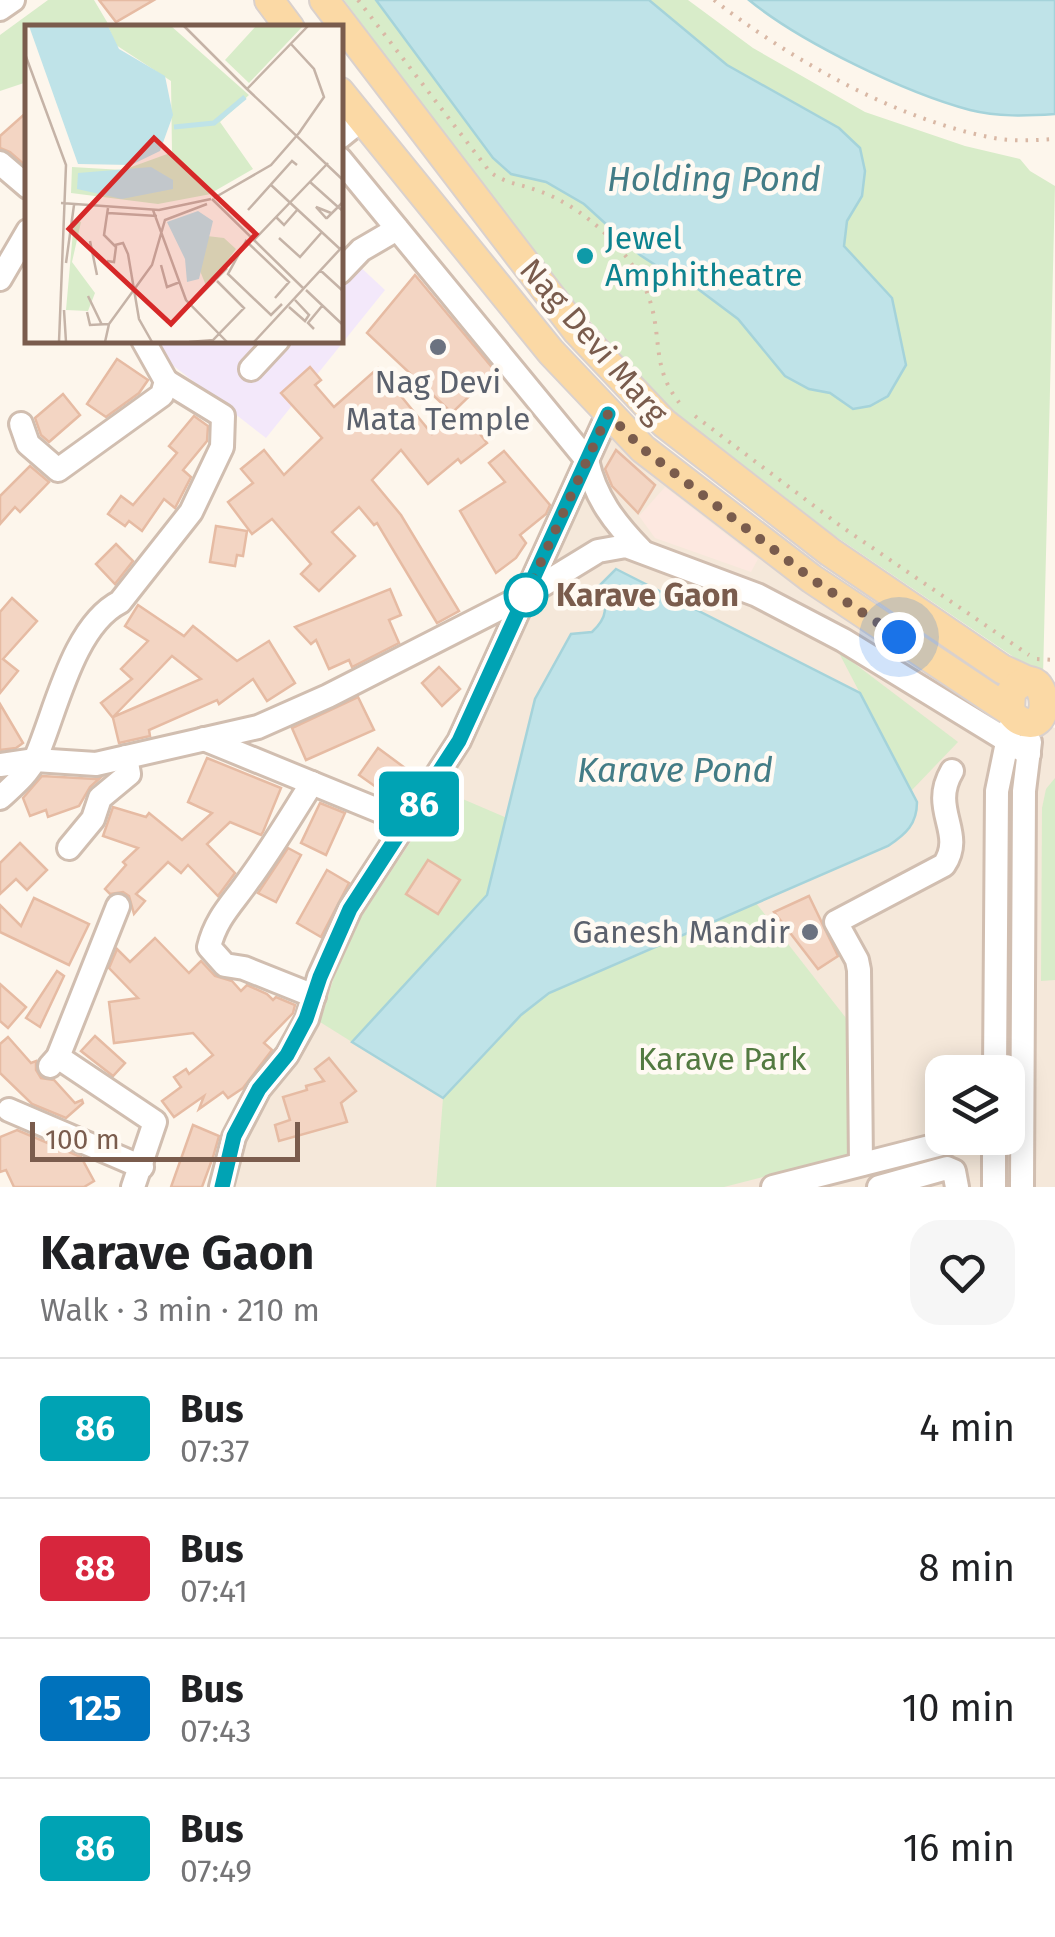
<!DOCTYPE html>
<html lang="en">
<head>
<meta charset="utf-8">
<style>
	:root { --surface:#fff; --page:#f6f6f6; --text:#202124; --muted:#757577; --line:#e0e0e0 }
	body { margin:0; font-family:"Fira Sans",sans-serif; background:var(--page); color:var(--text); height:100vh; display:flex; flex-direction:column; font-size:38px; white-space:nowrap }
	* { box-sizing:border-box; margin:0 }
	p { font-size:32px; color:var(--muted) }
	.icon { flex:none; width:55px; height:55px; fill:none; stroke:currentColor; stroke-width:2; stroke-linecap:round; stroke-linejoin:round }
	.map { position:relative; height:1187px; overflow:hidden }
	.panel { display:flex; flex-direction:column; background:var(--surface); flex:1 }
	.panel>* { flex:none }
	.badge { padding:0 20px; border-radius:8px; font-size:35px; line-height:65px }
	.tools { position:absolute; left:925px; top:1055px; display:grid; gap:20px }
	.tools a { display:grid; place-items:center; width:100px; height:100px; border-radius:20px; background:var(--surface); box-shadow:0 5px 25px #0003; font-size:50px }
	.scale { position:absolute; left:30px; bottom:25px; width:270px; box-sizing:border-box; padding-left:10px; border:5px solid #7a5c4d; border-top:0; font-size:28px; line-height:35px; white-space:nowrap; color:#7a5c4d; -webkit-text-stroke:8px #fffaf3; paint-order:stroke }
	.you { position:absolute; width:50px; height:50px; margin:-25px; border:8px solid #fff; border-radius:50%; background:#1a73e8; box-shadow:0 0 0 15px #1a73e833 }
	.map>.badge { position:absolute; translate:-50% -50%; box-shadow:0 0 0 5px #fff }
	.round { display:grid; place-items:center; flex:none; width:105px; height:105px; border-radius:30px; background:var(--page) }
	.headline { display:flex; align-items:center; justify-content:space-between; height:170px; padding:0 40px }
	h1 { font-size:48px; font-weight:700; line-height:75px }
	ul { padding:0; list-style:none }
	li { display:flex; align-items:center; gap:30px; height:140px; padding:0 40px; border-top:2px solid var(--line) }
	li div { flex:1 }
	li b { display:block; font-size:38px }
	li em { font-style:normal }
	li .badge { min-width:110px; font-weight:700; text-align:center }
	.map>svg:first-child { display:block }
</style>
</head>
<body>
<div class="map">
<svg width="1055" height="1187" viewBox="0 0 1055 1187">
	<rect width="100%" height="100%" fill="#fdf6ec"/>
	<g fill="#f5e8da">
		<path d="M608 414 1010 711 1005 742 995 1072H942V1138H994V1187H221L319 977 407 822Z"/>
		<path d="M1039 722 1055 728V1187H1022L1024 791Z"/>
	</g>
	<path fill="#fde8e0" d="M665 487 758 559 751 572 655 538 639 516Z"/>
	<path fill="#f3e8fa" d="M340 248 385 290 266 438 166 360 154 340H340Z"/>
	<g fill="#d8ecc9">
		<path d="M48 0H94L110 27 28 28 27 82 0 91V35Z"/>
		<path d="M344 0H688L753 48 865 112 965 146 1020 159 1030 171 1055 186 1043 677 835 536 672 410 588 319 464 161Z"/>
		<path d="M838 651 958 742 911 791Z"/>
		<path d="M1055 778V980L1041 981 1042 808 1046 789Z"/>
		<path d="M444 791 507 818 487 895 352 1042 320 1022 334 977 361 917Z"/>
		<path d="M756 903 846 1018 848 1155 724 1187H436L443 1098 522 1015 549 993Z"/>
	</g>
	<g fill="#bfe3e8" stroke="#a5d3da" stroke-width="2.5">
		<path d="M376 0H649L727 65 839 128 860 148 865 171 862 196 847 221 844 246 892 298 906 365 888 396 870 406 853 409 830 393 809 389 785 376 738 319 682 277 663 270 640 255 584 204 546 182 511 174 493 158Z"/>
		<path d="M749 0H1055V114C1026 116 998 117 970 110 906 93 800 42 749 0Z"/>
		<path d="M616 569 860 693 917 802C917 824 906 834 888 846L549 993 521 1015 443 1098 352 1042 487 895 535 699 571 634 592 632C607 618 610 605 595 590Z"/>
	</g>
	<g fill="#f3d5c3" stroke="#e6bba3" stroke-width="2.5" fill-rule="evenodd">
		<path d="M99 0H154L116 22Z"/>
		<path d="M28 111V164L26 166 10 152 0 148V136Z"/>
		<path d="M415 275 495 371 452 413 367 333Z"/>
		<path d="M117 359 148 380 139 393 106 417 87 404Z"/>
		<path d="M310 367 321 380 315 385 334 407 378 368 432 434 462 411 487 443 461 463 458 459 428 484 401 450 372 480 401 515 459 611 437 623 377 523 374 525 359 507 332 532 355 556 319 591 301 574 311 564 272 519 252 534 228 502 253 483 241 469 264 450 284 475 322 438 281 393Z"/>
		<path d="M63 394 80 415 49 442 41 435 35 418Z"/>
		<path d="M194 416 208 426 207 441 183 470 191 477 175 508 164 499 142 531 129 521 125 526 108 514 121 496 133 505 177 453 169 446Z"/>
		<path d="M616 450 655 485 638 513 612 486 605 469Z"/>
		<path d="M504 451 550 505 546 514 520 535 526 543 516 558 496 573 460 511 505 482 489 463Z"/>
		<path d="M30 466 49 482 20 512 15 507 0 524V496Z"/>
		<path d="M216 526 247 531 243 556 237 555 235 566 210 562Z"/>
		<path d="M116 544 133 561 115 584 96 564Z"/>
		<path d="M390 589 401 615 389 620 399 643 352 667 349 660 329 669 316 640 311 644 295 627Z"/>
		<path d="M12 598 37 621 3 659 18 671 0 693V612Z"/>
		<path d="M138 605 184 636 193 626 237 661 269 641 295 683 267 701 253 679 219 704 217 700 149 730 150 736 119 743 113 718 101 703 132 679 121 669 148 641 125 626ZM172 656 201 679 113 717 147 682Z"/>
		<path d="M439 667 460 689 442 706 422 683Z"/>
		<path d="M358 697 374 730 306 760 292 728Z"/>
		<path d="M0 704 23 743 16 748 0 750Z"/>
		<path d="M378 748 405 768 386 794 359 775Z"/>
		<path d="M207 758 281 788 263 832 261 835 230 822 207 844 235 873 218 896 188 865 181 873 168 862 136 894 145 901 134 914 129 896 123 892 110 894 105 889 126 865 123 862 138 848 103 836 113 807 146 817 149 813 182 840 212 813 188 802Z"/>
		<path d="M42 776 95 779 100 778 90 787 79 806 48 817 46 810 30 816 23 798Z"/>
		<path d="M320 803 345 813 326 855 301 843Z"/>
		<path d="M20 843 47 870 27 890 16 879 0 894V863Z"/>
		<path d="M288 848 301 855 276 902 258 893Z"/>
		<path d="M428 860 460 880 438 914 406 894Z"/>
		<path d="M327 870 349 883 321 937 297 923Z"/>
		<path d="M809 896 838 956 818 969 774 912Z"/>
		<path d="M34 898 89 924 69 965 0 932V905L21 926Z"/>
		<path d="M155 938 189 973 201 961 215 976 232 981 241 991 247 985 267 994 273 1000 276 997 295 1005 293 1013 264 1043 272 1050 243 1088 228 1098 223 1092 199 1109 204 1096 174 1117 162 1101 181 1087 174 1077 186 1069 189 1074 213 1055 193 1033 114 1043 109 1002 138 998 109 968 117 949 130 962Z"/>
		<path d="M57 971 64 976 40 1027 26 1018Z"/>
		<path d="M0 984 26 1007 8 1028 0 1021Z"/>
		<path d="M95 1036 125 1063 113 1076 81 1051Z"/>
		<path d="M8 1037 31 1063 36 1061V1070L41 1078 54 1080 75 1103 82 1100 83 1103 66 1118 32 1104 0 1073V1044Z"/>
		<path d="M329 1058 356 1091 341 1103 347 1122 279 1141 275 1125 290 1120 283 1097 307 1090 306 1086 324 1081 315 1069Z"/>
		<path d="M193 1125 219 1136 213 1157 202 1187H171Z"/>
		<path d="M17 1130 81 1157 94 1181 84 1187H14L6 1170 0 1172V1137Z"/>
	</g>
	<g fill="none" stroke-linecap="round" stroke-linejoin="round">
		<defs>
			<g id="minor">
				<path d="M0 9 13 0"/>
				<path d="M340 137 361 120"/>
				<path d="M340 159 587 460C595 498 615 523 641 550"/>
				<path d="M0 163 28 187"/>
				<path d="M340 272 361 250 397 229"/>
				<path d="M0 279 28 231"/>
				<path d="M251 369 278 340"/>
				<path d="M21 424 28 444 58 470 162 395 166 381 143 340"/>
				<path d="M204 739 407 822"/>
				<path d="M0 765 35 760 96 764 258 727 328 696 526 595 598 551 626 546 757 595 843 640 1029 754"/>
				<path d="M312 783C291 816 271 850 248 881 232 904 216 918 209 947L225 965 244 968 314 996"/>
				<path d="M0 798C13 786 28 774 36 757 56 711 73 626 120 602L191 512 222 447 223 416 166 381"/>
				<path d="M69 848 93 819 100 798 129 774 126 757"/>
				<path d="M58 1057 155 1122 133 1187"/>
				<path d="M50 1066 58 1057 118 906"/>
				<path d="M995 1072 997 791 1010 728"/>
				<path d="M9 1110 142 1167"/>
				<path d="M861 1164 859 970 857 960 836 922 944 865C966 832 929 810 952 771"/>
				<path d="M221 1187 234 1137 259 1089 287 1055 307 1019 319 977 350 909 459 741 608 414"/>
				<path d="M773 1187 965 1138"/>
				<path d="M879 1187 947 1168 954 1171 957 1187"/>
				<path d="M994 1187V1138"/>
				<path d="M1022 1187 1024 791 1030 742"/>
			</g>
			<g id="major">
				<path d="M269 0 290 28"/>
				<path d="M324 0 577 331 664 423 830 552 1002 669 1028 681"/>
				<path d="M340 92 551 352 643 449 812 579 1010 711C1015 718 1020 723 1030 723 1055 724 1044 655 1011 692L1010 711"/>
			</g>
		</defs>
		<use href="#minor" stroke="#d1beb0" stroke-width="28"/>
		<use href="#major" stroke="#dad1cd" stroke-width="32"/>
		<g stroke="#d9b8a5" stroke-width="4" stroke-dasharray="2.5 8" stroke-linecap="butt">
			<path d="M358 0 490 172C506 184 521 184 539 191 582 206 629 249 646 290 665 335 648 368 683 407"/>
			<path d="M714 0C791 60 897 120 994 138 1014 142 1035 140 1055 139"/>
			<path d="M695 416 842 527 1029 655"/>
			<path d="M1037 659 1055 660"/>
		</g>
		<use href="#minor" stroke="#fff" stroke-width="22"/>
		<use href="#major" stroke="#fbd9a5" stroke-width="28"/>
	</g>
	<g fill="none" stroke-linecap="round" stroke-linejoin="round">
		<defs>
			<path id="line" d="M222 1187 234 1136 259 1089 287 1055 306 1019 320 977 350 909 459 741 608 414"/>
		</defs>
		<use href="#line" stroke="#fff" stroke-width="22"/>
		<use href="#line" stroke="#00a3b4" stroke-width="15"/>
		<path stroke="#7a5c4d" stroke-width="10" stroke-dasharray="0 18" d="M526 595 608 414 643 449 812 579 899 637"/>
	</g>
	<circle fill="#0f9aa8" stroke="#fffaf3" stroke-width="4" cx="585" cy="256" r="10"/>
	<g fill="#6b7280" stroke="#fffaf3" stroke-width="4">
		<circle cx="438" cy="347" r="10"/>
		<circle cx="810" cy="932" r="10"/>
	</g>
	<circle fill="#fff" stroke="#00a3b4" stroke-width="5" cx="526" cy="595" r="20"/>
	<g text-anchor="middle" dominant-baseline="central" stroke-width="9" stroke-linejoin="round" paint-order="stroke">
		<g font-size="32" fill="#0d838f" stroke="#fffaf3" text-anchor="start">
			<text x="605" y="238">Jewel<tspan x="605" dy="37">Amphitheatre</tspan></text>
		</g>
		<g font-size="32" fill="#7a5c4d" stroke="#fffaf3">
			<text transform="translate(594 341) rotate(49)">Nag Devi Marg</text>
		</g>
		<g font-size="32" fill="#5b616d" stroke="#fffaf3">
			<text x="438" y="382">Nag Devi<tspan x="438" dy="37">Mata Temple</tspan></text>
			<text x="790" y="932" text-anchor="end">Ganesh Mandir</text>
		</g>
		<g font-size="32" font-weight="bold" fill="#7a5c4d" stroke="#fffaf3" text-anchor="start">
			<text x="556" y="595">Karave Gaon</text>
		</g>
		<g font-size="32" fill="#537a41" stroke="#fffaf3">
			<text x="722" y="1059">Karave Park</text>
		</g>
		<g font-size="35" font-style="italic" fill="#437c86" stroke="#fffaf3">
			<text x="714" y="179">Holding Pond</text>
			<text x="675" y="770">Karave Pond</text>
		</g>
	</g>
	<g transform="translate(25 25)">
		<rect width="318" height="318" fill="#fdf6ec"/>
		<path d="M83 1H146L224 70 195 97 228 144 188 167 147 127 146 56 91 20ZM231 1H278L224 58 200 35ZM145 128 186 169 133 179 46 168 47 142 98 145ZM49 195 56 197 47 237 70 268 63 286 41 285ZM182 211 199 213 211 224 182 263 173 241Z" fill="#d8ecc9"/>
		<path d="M4 1H83L94 24 140 51 148 90 135 126 106 140 53 139ZM126 142 148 155V164L97 174 52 164 53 148ZM173 186 188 196 174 254 162 257 160 234 142 197Z" fill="#bfe3e8"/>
		<path fill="none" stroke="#bfe3e8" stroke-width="5" d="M149 102 189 98 220 72"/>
		<path fill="none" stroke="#c5b3a7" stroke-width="2.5" d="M159 1 222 64M266 19 289 44 299 72 274 108M0 29 41 140 34 317M222 64 318 155M222 64 283 1M285 157 313 182 318 177M246 160 315 224M189 173 246 140 274 108M187 174 278 263M36 178 134 185 186 174M128 185 161 275 202 317M223 185 267 136 272 140M83 188 132 191M306 188 291 182 301 193H302L313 182 318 186M251 192 259 200 273 184M254 213 275 232 297 207M65 216 72 250M228 216 303 138M90 220 98 218 103 229 114 294 127 317M82 236 89 237 91 222 79 210 83 183M41 238 49 180M136 240 142 262 155 257M295 245 318 266M281 265 318 300M63 271 77 300M250 273 264 257 221 216 203 249 246 290 257 279M164 281 202 243M264 282 280 296 284 290 270 275M39 285 41 317M62 287 65 300 84 299M289 304 283 298 297 281M80 317 84 299 127 240 140 195 182 179M164 317 188 315 219 283 192 256M229 317 318 221"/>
		<path fill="#d62828" fill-opacity="0.15" stroke="#d62828" stroke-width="5" d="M129 113 231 209 146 299 44 204Z"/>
		<rect width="318" height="318" fill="none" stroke="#7a5c4d" stroke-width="5"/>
	</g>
</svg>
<div class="tools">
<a><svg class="icon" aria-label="layers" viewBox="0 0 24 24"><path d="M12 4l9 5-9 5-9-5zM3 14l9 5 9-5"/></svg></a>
</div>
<div class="scale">100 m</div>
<div class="you" style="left:899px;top:637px"></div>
<b class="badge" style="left:419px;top:804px;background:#00a3b4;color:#fff">86</b>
</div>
<section class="panel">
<div class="headline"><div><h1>Karave Gaon</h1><p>Walk · 3 min · 210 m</p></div><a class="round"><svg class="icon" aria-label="heart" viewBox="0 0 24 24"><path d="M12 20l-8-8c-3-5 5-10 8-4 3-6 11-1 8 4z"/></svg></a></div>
<ul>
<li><span class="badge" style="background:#00a3b4;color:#fff">86</span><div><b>Bus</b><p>07:37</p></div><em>4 min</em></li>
<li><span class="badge" style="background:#d7263d;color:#fff">88</span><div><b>Bus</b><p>07:41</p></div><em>8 min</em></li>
<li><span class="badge" style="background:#0072bc;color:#fff">125</span><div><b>Bus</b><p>07:43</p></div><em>10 min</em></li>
<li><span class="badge" style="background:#00a3b4;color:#fff">86</span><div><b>Bus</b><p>07:49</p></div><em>16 min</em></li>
</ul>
</section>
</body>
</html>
